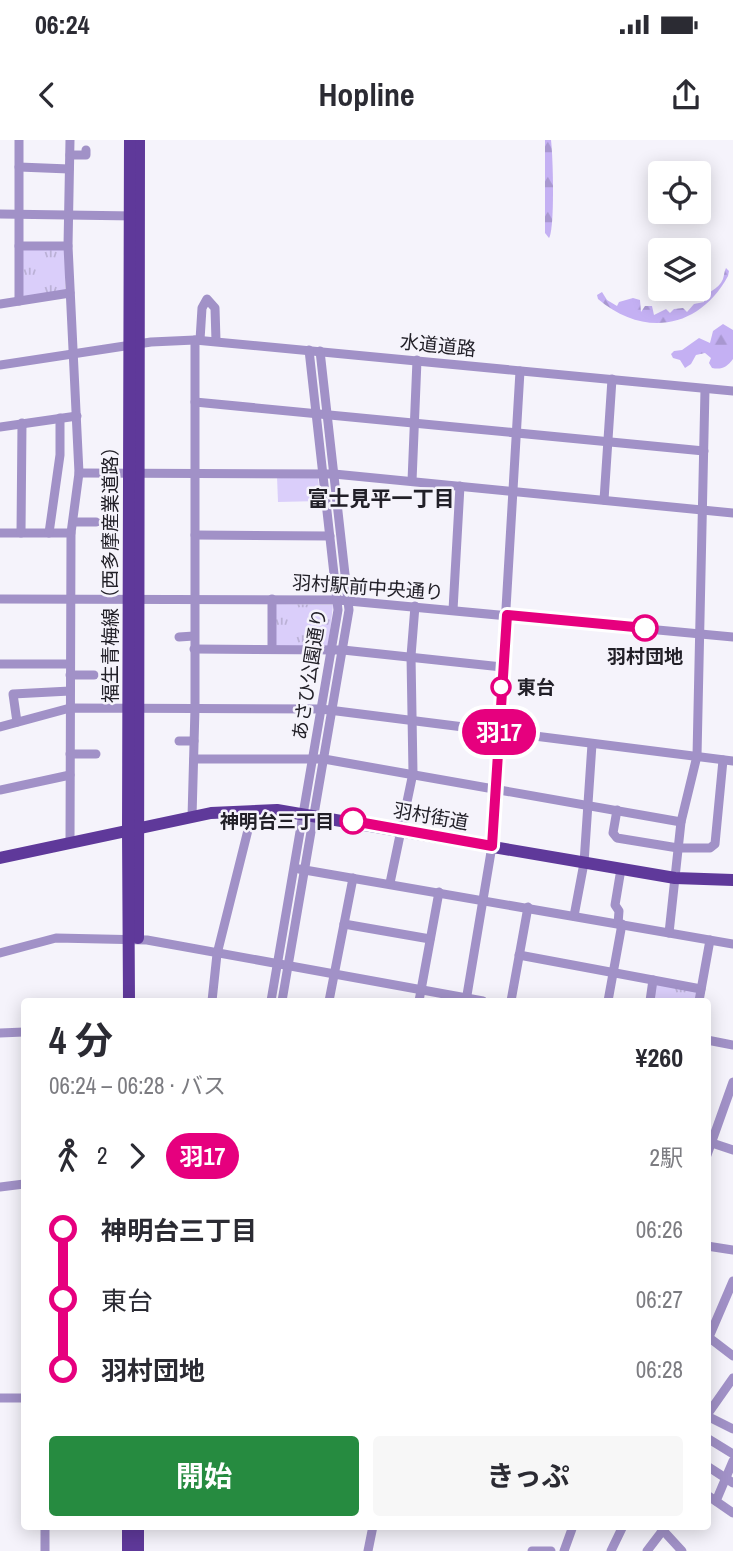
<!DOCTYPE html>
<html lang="ja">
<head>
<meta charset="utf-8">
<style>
	:root { --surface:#fff; --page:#f7f7f7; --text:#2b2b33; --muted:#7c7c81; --accent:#268b40 }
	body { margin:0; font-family:"Archivo Narrow","Noto Sans JP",sans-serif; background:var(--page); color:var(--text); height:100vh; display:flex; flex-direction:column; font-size:26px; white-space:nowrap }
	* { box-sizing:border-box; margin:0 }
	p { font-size:23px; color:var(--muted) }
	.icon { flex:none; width:38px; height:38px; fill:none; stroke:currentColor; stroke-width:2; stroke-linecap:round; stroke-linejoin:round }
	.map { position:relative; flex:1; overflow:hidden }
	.sheet { position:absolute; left:21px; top:858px; width:690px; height:532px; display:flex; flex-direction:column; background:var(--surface); border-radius:7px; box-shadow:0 4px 18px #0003 }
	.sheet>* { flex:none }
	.badge { padding:0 14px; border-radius:23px; font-size:24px; line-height:46px }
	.buttons { position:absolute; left:648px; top:21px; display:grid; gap:14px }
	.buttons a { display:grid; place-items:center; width:63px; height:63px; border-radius:7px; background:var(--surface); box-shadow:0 4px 18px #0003; font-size:35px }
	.map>.badge { position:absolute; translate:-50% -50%; box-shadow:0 0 0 4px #fff }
	.legs { display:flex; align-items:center; gap:10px; height:77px; padding:0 28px; font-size:23px }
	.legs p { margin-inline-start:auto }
	.summary { display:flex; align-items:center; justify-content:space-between; height:119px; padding:0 28px }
	h1 { font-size:38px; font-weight:700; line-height:52px }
	.button { display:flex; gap:14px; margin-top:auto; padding:14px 28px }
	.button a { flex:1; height:80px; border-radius:7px; background:var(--accent); color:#fff; font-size:28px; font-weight:700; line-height:80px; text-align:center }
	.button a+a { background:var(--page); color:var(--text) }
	ul { padding:0 28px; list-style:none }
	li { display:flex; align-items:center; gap:24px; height:70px; font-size:26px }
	li i { display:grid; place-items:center; width:10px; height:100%; margin:0 9px; background:currentColor }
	li i::after { content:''; width:18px; height:18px; margin:-9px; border:5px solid; border-radius:50%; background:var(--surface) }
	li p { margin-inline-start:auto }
	li:first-child i { background:linear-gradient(#0000 50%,currentColor 0) }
	li:last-child i { background:linear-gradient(currentColor 50%,#0000 0) }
	.status { display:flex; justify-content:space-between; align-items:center; height:49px; padding:0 35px; background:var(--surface); direction:ltr }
	.status svg { height:19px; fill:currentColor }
	header { display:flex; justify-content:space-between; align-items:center; height:91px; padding:0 28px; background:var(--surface); font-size:32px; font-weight:700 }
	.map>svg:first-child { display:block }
</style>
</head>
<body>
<div class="status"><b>06:24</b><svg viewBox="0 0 49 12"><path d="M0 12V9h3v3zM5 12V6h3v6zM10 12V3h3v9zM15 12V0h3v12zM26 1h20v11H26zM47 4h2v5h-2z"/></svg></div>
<header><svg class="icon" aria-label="back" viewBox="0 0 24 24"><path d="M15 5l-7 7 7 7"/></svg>Hopline<svg class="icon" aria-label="share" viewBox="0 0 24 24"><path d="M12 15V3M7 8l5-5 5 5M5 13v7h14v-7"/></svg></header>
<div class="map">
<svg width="733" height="1411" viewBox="0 0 733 1411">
	<defs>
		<pattern id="grass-tufts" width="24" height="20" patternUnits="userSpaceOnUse" patternTransform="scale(1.75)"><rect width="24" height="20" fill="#dacefa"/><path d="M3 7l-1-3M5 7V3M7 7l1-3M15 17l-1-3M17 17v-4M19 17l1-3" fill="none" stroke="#bbb1d6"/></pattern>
		<pattern id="forest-firs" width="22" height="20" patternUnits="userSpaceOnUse" patternTransform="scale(1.75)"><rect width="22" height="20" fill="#c4b0f3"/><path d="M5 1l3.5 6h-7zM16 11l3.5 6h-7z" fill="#a897d0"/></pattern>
	</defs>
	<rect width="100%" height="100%" fill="#f5f3fb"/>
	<g fill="url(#grass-tufts)">
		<path d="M26 108 65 110V151L24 157 21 155V112Z"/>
		<path d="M274 464 333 465 328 509 273 507Z"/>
		<path d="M654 841 697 849 695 861H651Z"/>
	</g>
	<g fill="url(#forest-firs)">
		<path d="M545 0H551C553 16 555 88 549 98L545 93Z"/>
		<path d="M726 128 729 131 728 136C699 189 644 198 598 159L597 155 602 152 607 160 617 166 619 162 633 158 640 160 641 172 645 166H652L654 175 666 169 670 173 674 169 683 168 687 172 694 164 704 162C706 150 718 151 723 139 724 136 724 132 726 128Z"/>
		<path d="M723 184 733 190V219C727 227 722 230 712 228L709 223 711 218 705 213 696 215 691 224 685 228 680 220 673 218 671 214 674 211 682 210 699 198 710 203 713 191Z"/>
	</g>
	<path fill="#dacefa" d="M277 336H318L320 361 278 362Z"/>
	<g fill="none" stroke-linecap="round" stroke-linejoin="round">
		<g stroke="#a191c7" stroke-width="9">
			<path d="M70 0 68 106 79 333 71 393 70 703"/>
			<path d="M70 15H86V10"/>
			<path d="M19 27 69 29"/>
			<path d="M0 74 135 76"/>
			<path d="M19 106H68"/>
			<path d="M19 161V0"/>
			<path d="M0 164 70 153"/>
			<path d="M200 200 202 168 207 159 215 168 216 201"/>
			<path d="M0 225 151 202 195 200 733 251"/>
			<path d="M195 262C365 278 534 295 704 311"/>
			<path d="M0 287 77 276"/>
			<path d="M79 333 334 334 733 373"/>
			<path d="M412 341 417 220"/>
			<path d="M604 360 612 239"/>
			<path d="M73 382H96"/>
			<path d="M0 393H71"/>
			<path d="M21 393 22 283"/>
			<path d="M49 393 60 315V278"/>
			<path d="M195 395 330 396"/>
			<path d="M0 459 338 460 733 497"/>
			<path d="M453 470 460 346"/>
			<path d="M179 497 194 496"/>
			<path d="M194 509 343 510 502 527"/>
			<path d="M272 509V459"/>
			<path d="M0 524H70"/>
			<path d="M70 535H94"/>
			<path d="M17 582 13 554 70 551"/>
			<path d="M0 587 70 568 321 569 733 621"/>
			<path d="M179 601H194"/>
			<path d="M70 614H96"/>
			<path d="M194 619H324L681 682"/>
			<path d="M0 650 70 635"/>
			<path d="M617 670 613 693 617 698 678 708H710L715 704 723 620"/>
			<path d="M192 677 195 568V200"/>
			<path d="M299 729 733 804"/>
			<path d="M390 743 413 633 411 516 415 466"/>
			<path d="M574 776 584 723 592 604"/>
			<path d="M344 784 430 799"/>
			<path d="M618 784 619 771 615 765 621 729"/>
			<path d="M669 793 681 682 697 616 705 249"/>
			<path d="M0 813 56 798 147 800 483 861"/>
			<path d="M519 815 701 849"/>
			<path d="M212 861 217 814 253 670"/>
			<path d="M271 861 338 470 309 210"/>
			<path d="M282 861 349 470 320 211"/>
			<path d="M329 861 353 738"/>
			<path d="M419 861 439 752"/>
			<path d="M466 861 492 706 520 231"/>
			<path d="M511 861 528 767"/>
			<path d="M608 861 622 784"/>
			<path d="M650 861 653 840"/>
			<path d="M699 861 710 800"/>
			<path d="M0 893 24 892"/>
			<path d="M707 900 733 905"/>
			<path d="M709 1002 733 1010"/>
			<path d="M707 1015 733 942"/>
			<path d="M0 1047 24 1044"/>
			<path d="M707 1106 733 1110"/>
			<path d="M707 1196 733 1216"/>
			<path d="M709 1197 733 1141"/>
			<path d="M0 1258H24"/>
			<path d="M707 1275 733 1238"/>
			<path d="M707 1276 733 1289"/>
			<path d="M707 1298 733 1314"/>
			<path d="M707 1326 733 1343"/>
			<path d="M707 1355 733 1373"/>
			<path d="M716 1361 733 1321"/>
			<path d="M45 1386V1411"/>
			<path d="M659 1386 682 1411"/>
			<path d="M368 1411 373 1386"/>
			<path d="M532 1411H551"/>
			<path d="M564 1411 573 1386"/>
			<path d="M611 1411 623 1386"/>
			<path d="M647 1411 663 1390"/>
		</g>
		<g stroke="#5f399a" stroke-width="12">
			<path d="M0 718 211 673 277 670 675 738 733 740"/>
			<path d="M138 798 139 0"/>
			<path d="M129 861 128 691 130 0"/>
			<path d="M138 1386V1411"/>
			<path d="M128 1411V1386"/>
		</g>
	</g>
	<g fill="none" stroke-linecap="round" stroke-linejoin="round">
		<defs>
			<path id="line-1" d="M353 681 492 706 507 475 645 488"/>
		</defs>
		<use href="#line-1" stroke="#fff" stroke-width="16"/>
		<use href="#line-1" stroke="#e6007e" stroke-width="10"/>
	</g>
	<g fill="#fff" stroke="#e6007e" stroke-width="3.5">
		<circle cx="645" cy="488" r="12"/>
		<circle cx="501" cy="547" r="9"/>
		<circle cx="353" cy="681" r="12"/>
	</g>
	<g text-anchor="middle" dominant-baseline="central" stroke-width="5" stroke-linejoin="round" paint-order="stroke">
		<g font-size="19" fill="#222028" stroke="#f5f3fb">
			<text transform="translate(438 205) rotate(6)">水道道路</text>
			<text transform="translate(110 430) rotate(-90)">福生青梅線（西多摩産業道路）</text>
			<text transform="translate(368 447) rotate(4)">羽村駅前中央通り</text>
			<text transform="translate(309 534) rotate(-81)">あさひ公園通り</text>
			<text transform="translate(431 676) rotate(10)">羽村街道</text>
		</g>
		<g font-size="19" font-weight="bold" fill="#222028" stroke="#f5f3fb">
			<text x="645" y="516">羽村団地</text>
			<text x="517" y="547" text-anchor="start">東台</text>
			<text x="334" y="681" text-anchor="end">神明台三丁目</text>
		</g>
		<g font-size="21" font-weight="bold" fill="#222028" stroke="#f5f3fb">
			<text x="381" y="358">富士見平一丁目</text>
		</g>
	</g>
</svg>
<div class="buttons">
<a><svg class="icon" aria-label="locate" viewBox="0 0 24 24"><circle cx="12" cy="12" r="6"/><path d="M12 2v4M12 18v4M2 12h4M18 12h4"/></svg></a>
<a><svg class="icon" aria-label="layers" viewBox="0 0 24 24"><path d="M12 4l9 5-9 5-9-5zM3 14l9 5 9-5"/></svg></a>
</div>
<b class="badge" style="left:499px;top:592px;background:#e6007e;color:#fff">羽17</b>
<section class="sheet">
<div class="summary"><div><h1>4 分</h1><p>06:24 – 06:28 · バス</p></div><b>¥260</b></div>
<div class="legs"><svg class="icon" aria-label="walk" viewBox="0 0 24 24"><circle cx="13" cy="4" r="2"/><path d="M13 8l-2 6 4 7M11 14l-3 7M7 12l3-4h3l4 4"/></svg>2<svg class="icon" aria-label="forward" viewBox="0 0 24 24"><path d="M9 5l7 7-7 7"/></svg><b class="badge" style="background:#e6007e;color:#fff">羽17</b><p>2駅</p></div>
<ul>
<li><i style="color:#e6007e"></i><b>神明台三丁目</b><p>06:26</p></li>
<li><i style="color:#e6007e"></i><span>東台</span><p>06:27</p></li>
<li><i style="color:#e6007e"></i><b>羽村団地</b><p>06:28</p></li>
</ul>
<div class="button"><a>開始</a><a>きっぷ</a></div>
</section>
</div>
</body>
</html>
